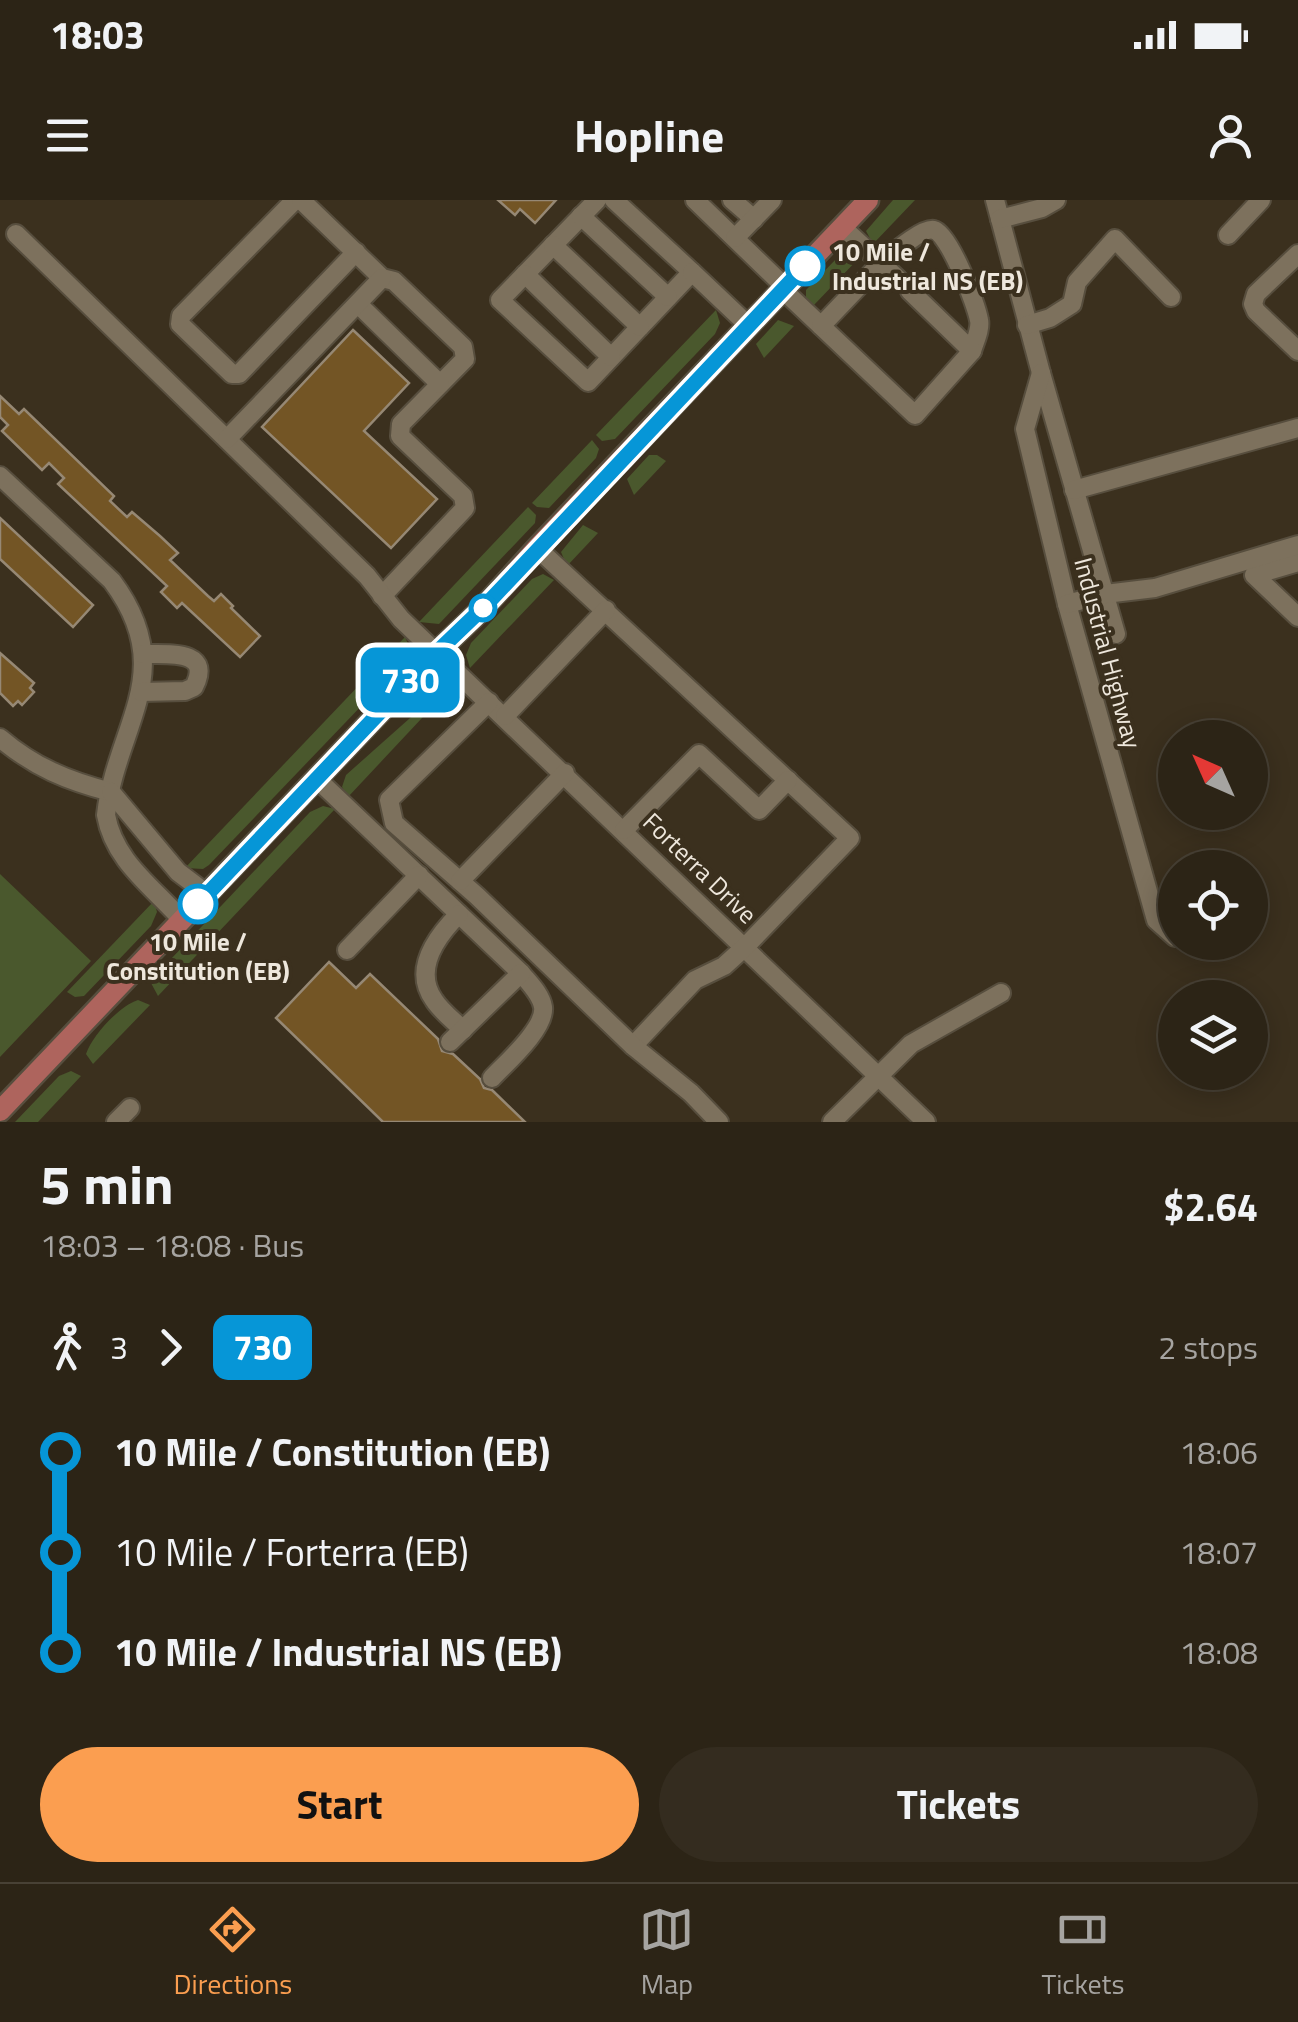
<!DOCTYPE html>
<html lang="en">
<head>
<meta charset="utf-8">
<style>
	:root { --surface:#2c2416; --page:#342c1f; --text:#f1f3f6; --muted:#a6a4a1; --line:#484135; --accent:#fb9e50 }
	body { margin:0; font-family:"Titillium Web",sans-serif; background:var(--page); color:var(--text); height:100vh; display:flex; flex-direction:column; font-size:38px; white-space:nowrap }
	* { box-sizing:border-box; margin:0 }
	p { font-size:32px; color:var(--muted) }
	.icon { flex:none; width:55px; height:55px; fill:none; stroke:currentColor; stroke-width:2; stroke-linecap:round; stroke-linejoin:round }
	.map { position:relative; height:922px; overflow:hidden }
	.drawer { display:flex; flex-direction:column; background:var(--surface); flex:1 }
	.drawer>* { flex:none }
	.badge { padding:0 20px; border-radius:15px; font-size:35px; line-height:65px }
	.needle { width:65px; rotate:315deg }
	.controls { position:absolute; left:1158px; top:520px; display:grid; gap:20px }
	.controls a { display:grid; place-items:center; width:110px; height:110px; border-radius:50%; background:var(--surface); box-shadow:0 5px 25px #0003,0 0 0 2px var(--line); font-size:50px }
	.map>.badge { position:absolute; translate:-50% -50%; box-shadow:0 0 0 5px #fff }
	.legs { display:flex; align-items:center; gap:15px; height:110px; padding:0 40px; font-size:32px }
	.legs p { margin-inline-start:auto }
	.summary { display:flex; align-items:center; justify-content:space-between; height:170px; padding:0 40px }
	h1 { font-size:55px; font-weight:700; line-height:75px }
	.primary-button { display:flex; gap:20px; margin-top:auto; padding:20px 40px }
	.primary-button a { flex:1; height:115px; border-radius:60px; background:var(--accent); color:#111; font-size:40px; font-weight:700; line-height:115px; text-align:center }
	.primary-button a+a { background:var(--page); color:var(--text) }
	ul { padding:0 40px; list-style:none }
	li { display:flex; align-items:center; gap:35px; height:100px; font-size:38px }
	li i { display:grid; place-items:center; width:15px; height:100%; margin:0 12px; background:currentColor }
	li i::after { content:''; width:25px; height:25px; margin:-12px; border:8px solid; border-radius:50%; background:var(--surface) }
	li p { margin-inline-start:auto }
	li:first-child i { background:linear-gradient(#0000 50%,currentColor 0) }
	li:last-child i { background:linear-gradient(currentColor 50%,#0000 0) }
	.status { display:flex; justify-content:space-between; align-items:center; height:70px; padding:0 50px; background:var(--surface); direction:ltr }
	.status svg { height:28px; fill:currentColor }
	header { display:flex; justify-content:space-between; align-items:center; height:130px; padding:0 40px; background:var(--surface); font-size:45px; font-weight:700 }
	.tab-bar { display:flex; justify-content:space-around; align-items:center; height:140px; border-top:2px solid var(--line); background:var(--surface); font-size:28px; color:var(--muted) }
	.tab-bar a { display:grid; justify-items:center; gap:5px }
	.tab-bar .on { color:var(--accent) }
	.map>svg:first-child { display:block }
</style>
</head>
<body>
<div class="status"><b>18:03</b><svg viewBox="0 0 49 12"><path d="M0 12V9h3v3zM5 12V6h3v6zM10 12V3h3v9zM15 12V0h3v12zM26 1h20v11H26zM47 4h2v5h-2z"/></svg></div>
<header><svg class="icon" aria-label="menu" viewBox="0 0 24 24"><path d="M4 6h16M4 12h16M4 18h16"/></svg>Hopline<svg class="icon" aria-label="person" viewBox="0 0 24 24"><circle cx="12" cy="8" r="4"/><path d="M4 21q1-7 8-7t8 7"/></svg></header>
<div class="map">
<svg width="1298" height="922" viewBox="0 0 1298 922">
	<rect width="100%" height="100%" fill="#3b301e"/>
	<g fill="#4a582d">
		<path d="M893 0H915L873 44 866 31Z"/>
		<path d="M850 51 861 56 813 106 806 99V90L839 56Z"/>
		<path d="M716 110 720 123 715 134 615 239 602 241 596 235Z"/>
		<path d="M778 120 794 126 764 158 756 144Z"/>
		<path d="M592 240 599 249 596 258 549 308 537 307 532 303Z"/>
		<path d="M649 255H657L666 261 634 295 627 279Z"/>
		<path d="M528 307 536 315 535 323 439 424 419 422Z"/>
		<path d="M583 325 598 333 567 366 561 352Z"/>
		<path d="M543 374 554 380 470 468 466 455 471 443 532 379Z"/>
		<path d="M405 437 412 453 209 665 203 669 185 668Z"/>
		<path d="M446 486H452L348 597 342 587 346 575Z"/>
		<path d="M323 606 335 609 158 796 151 783 153 778 310 612Z"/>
		<path d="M0 674 91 761 0 857Z"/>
		<path d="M154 701 157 712 151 726 84 796 75 797 67 792Z"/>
		<path d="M138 800 150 805 93 864 86 854C92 836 119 806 138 800Z"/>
		<path d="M71 871 81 876 38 922H15L59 876Z"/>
	</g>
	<g fill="#735525" stroke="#968874" stroke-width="2.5">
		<path d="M498 0H556L535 23 520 9 515 15Z"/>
		<path d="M353 130 409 183 364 231 437 299 391 348 262 227Z"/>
		<path d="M0 196 19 214 24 209 114 296 110 301 127 317 132 312 160 336 178 353 170 360 208 396 214 401 221 394 233 406 231 408 260 436 240 457 182 403 177 408 161 392 167 386 58 284 64 278 49 263 42 270 2 231 8 225 0 217Z"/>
		<path d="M0 318 93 405 73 427 0 359Z"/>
		<path d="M0 453 34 483 30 488 34 492 22 505 18 501 13 506 0 493Z"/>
		<path d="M329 762 356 788 370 774 438 839 442 851 453 854 480 879 484 888 492 890 525 922H383L276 818Z"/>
	</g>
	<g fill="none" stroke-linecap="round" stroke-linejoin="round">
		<defs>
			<g id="minor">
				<path d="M295 0 181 116 180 124 232 174H239L356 52"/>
				<path d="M301 0 382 78 394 81 463 147 465 159 401 224 400 236 463 296 465 308 382 396"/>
				<path d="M597 0 500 100 588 182 692 72 614 0"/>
				<path d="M695 0 785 87"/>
				<path d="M732 0 754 19"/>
				<path d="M995 0 1041 173 1116 434"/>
				<path d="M581 16 668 97"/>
				<path d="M1000 19 1042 8 1056 0"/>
				<path d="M842 27 881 63C891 55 923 27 934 30 949 33 976 104 979 120 981 129 975 141 972 151"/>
				<path d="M16 34 367 376 401 419 926 922"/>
				<path d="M1228 35 1261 0"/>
				<path d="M735 38 772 0"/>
				<path d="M553 45 640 127"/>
				<path d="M1298 54 1256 94 1253 104 1256 111 1298 151"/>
				<path d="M692 72 748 125"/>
				<path d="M525 74 611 157"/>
				<path d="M783 90 915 215 972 151 910 91"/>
				<path d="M358 104 440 184"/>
				<path d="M1027 125 1050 118 1072 104 1077 82 1115 39 1171 97"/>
				<path d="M821 126 881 63 898 79"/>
				<path d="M1041 173 1025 229 1067 404 1156 720 1175 737"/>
				<path d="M227 239 382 78"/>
				<path d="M0 276 112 381C180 472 116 525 106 615 114 661 153 687 182 720"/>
				<path d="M1074 290 1298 228"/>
				<path d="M537 348 850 638 746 746 724 766 695 780 633 846"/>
				<path d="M1298 362 1254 375 1298 417"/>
				<path d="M1067 404 1105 394 1155 388 1298 345"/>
				<path d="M141 492 185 491 194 487C214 448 165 455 143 454"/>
				<path d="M489 502 389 600 394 623 477 696 633 846 691 893 719 922"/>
				<path d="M505 516 606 410"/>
				<path d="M0 538C34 567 68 581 111 592"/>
				<path d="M317 579 521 773C529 783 541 794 543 807 546 828 506 863 492 878"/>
				<path d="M111 592 178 672 207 694"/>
				<path d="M624 630 699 554 759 610 788 580"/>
				<path d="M460 681 565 573"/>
				<path d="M459 714C437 736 412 769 434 800 441 811 453 820 463 830"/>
				<path d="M347 750 419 675"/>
				<path d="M450 842 521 773"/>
				<path d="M116 922 130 908"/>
				<path d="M832 922 911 844 1001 793"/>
			</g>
			<path id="major" d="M0 911 437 452 483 408 537 348 868 0"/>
		</defs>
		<use href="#minor" stroke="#574e3e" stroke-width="22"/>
		<use href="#major" stroke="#574e3e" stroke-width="25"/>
		<use href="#minor" stroke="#7d715d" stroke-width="18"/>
		<use href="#major" stroke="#ae645d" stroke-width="20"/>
	</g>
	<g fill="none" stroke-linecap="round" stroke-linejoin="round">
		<defs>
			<path id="line-1" d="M198 704 437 452 483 408 805 66"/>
		</defs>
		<use href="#line-1" stroke="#fff" stroke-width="22"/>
		<use href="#line-1" stroke="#0696d7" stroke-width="15"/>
	</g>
	<g fill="#fff" stroke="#0696d7" stroke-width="5">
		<circle cx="805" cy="66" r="18"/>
		<circle cx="483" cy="408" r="12"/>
		<circle cx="198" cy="704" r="18"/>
	</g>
	<g text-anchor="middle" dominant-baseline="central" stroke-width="8" stroke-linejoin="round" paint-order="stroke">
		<g font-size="25" font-weight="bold" fill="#eee7dc" stroke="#3b301e" text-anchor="start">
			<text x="832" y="52">10 Mile /<tspan x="832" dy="29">Industrial NS (EB)</tspan></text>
			<text x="198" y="742" text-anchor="middle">10 Mile /<tspan x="198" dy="29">Constitution (EB)</tspan></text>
		</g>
		<g font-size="25" fill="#eee7dc" stroke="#3b301e">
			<text transform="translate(1108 453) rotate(75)">Industrial Highway</text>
			<text transform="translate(700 668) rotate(44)">Forterra Drive</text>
		</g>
	</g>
</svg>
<div class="controls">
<a><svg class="needle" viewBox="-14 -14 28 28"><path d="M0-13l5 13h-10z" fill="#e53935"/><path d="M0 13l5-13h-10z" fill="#a6a4a1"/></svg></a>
<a><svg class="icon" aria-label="locate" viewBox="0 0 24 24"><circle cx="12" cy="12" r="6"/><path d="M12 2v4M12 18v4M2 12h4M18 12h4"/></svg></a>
<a><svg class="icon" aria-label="layers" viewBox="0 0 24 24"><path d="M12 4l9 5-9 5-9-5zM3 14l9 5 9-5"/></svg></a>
</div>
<b class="badge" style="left:410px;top:480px;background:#0696d7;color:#fff">730</b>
</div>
<section class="drawer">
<div class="summary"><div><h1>5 min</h1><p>18:03 – 18:08 · Bus</p></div><b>$2.64</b></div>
<div class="legs"><svg class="icon" aria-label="walk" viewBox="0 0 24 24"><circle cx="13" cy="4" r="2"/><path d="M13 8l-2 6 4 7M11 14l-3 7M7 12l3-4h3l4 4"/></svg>3<svg class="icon" aria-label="forward" viewBox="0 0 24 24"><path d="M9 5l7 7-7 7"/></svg><b class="badge" style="background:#0696d7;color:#fff">730</b><p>2 stops</p></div>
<ul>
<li><i style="color:#0696d7"></i><b>10 Mile / Constitution (EB)</b><p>18:06</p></li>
<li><i style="color:#0696d7"></i><span>10 Mile / Forterra (EB)</span><p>18:07</p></li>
<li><i style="color:#0696d7"></i><b>10 Mile / Industrial NS (EB)</b><p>18:08</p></li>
</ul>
<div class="primary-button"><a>Start</a><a>Tickets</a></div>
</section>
<nav class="tab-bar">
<a class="on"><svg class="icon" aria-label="directions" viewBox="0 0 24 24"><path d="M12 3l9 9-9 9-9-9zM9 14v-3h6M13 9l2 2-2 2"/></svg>Directions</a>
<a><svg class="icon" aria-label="map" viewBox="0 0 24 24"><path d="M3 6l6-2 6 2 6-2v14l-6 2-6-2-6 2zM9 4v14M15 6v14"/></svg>Map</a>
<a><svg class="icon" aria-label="tickets" viewBox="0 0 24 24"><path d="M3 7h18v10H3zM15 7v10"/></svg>Tickets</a>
</nav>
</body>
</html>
